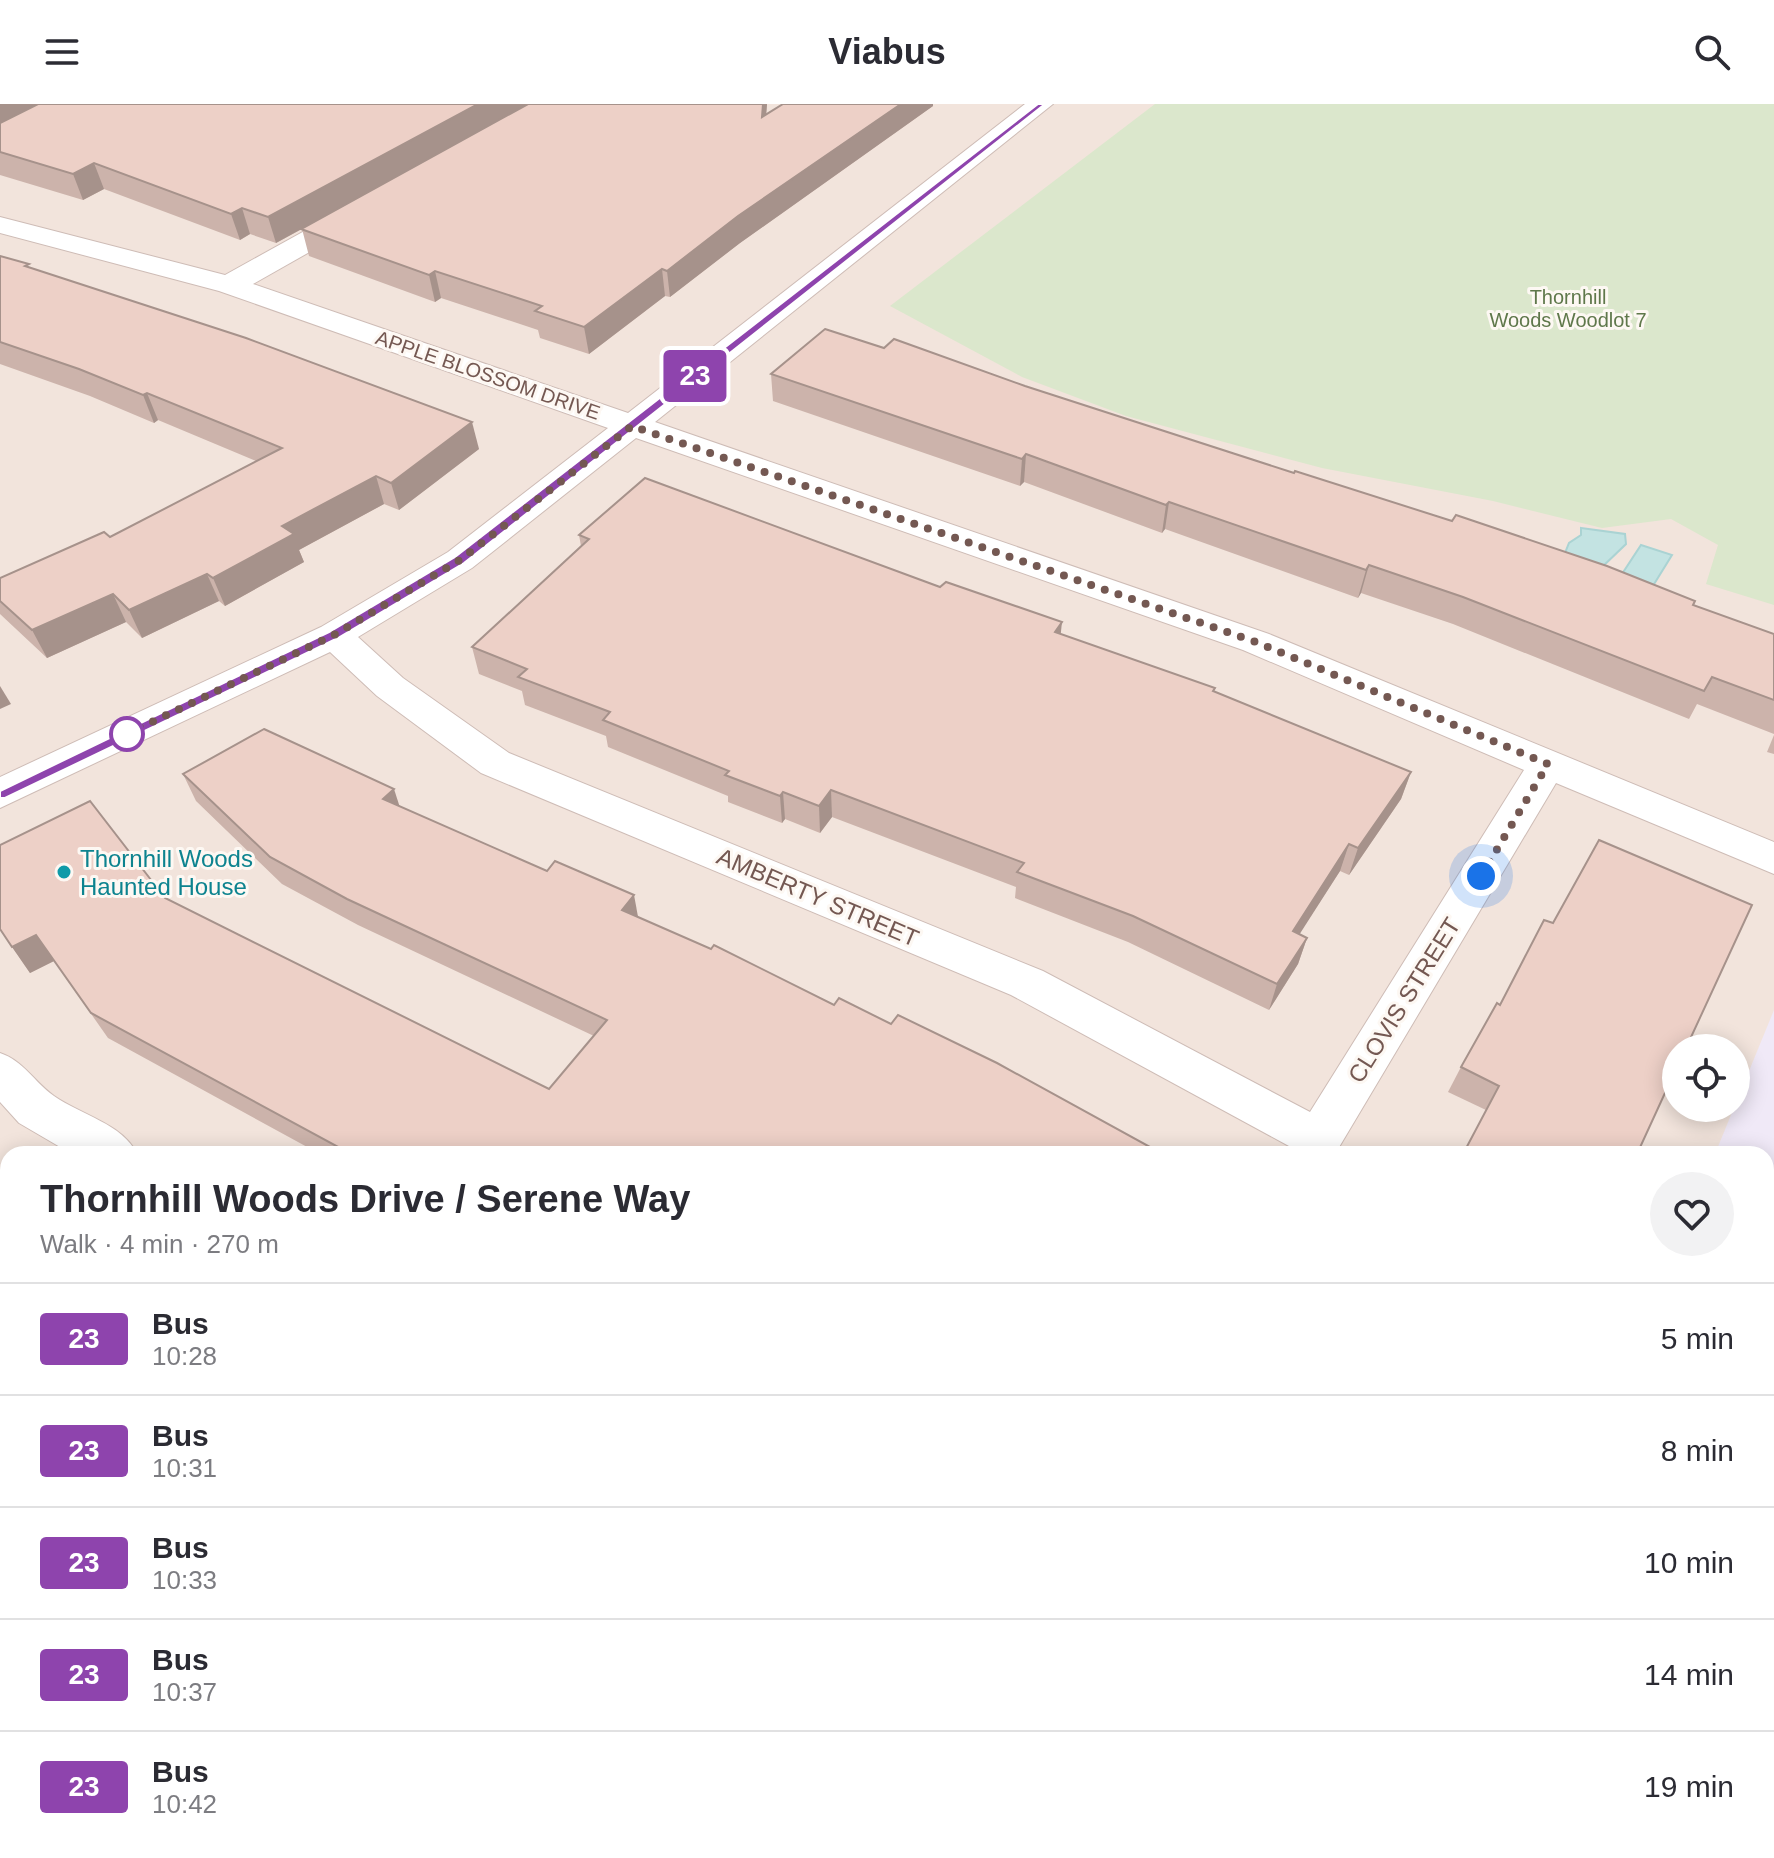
<!DOCTYPE html>
<html lang="en">
<head>
<meta charset="utf-8">
<style>
	:root { --surface:#fff; --page:#f2f2f3; --text:#2b2b33; --muted:#7c7c81; --line:#e1e1e2 }
	body { margin:0; font-family:Arial,sans-serif; background:var(--page); color:var(--text); height:100vh; display:flex; flex-direction:column; font-size:30px; white-space:nowrap }
	* { box-sizing:border-box; margin:0 }
	p { font-size:26px; color:var(--muted) }
	.icon { flex:none; width:44px; height:44px; fill:none; stroke:currentColor; stroke-width:2; stroke-linecap:round; stroke-linejoin:round }
	.map { position:relative; flex:1; overflow:hidden }
	.drawer { position:absolute; left:0px; top:1042px; width:1774px; height:712px; display:flex; flex-direction:column; background:var(--surface); border-radius:24px 24px 0 0; box-shadow:0 4px 20px #0003 }
	.drawer>* { flex:none }
	.badge { padding:0 16px; border-radius:6px; font-size:28px; line-height:52px }
	.tools { position:absolute; left:1662px; top:930px; display:grid; gap:16px }
	.tools a { display:grid; place-items:center; width:88px; height:88px; border-radius:50%; background:var(--surface); box-shadow:0 4px 20px #0003; font-size:40px }
	.you { position:absolute; width:40px; height:40px; margin:-20px; border:6px solid #fff; border-radius:50%; background:#1a73e8; box-shadow:0 0 0 12px #1a73e833 }
	.map>.badge { position:absolute; translate:-50% -50%; box-shadow:0 0 0 4px #fff }
	.round { display:grid; place-items:center; flex:none; width:84px; height:84px; border-radius:42px; background:var(--page) }
	.summary { display:flex; align-items:center; justify-content:space-between; height:136px; padding:0 40px }
	h1 { font-size:38px; font-weight:700; line-height:60px }
	ul { padding:0; list-style:none }
	li { display:flex; align-items:center; gap:24px; height:112px; padding:0 40px; border-top:2px solid var(--line) }
	li div { flex:1 }
	li b { display:block; font-size:30px }
	li em { font-style:normal }
	li .badge { min-width:88px; font-weight:700; text-align:center }
	header { display:flex; justify-content:space-between; align-items:center; height:104px; padding:0 40px; background:var(--surface); font-size:36px; font-weight:700 }
	.map>svg:first-child { display:block }
</style>
</head>
<body>
<header><svg class="icon" aria-label="menu" viewBox="0 0 24 24"><path d="M4 6h16M4 12h16M4 18h16"/></svg>Viabus<svg class="icon" aria-label="search" viewBox="0 0 24 24"><circle cx="10" cy="10" r="6"/><path d="M15 15l6 6"/></svg></header>
<div class="map">
<svg width="1774" height="1754" viewBox="0 0 1774 1754">
	<rect width="100%" height="100%" fill="#fbf3ed"/>
	<path fill="#f2e4dc" fill-rule="evenodd" d="M0 0H1774V1754H0ZM1676 944H1736V1004H1676ZM8 1050H1766V1746H8Z"/>
	<path fill="#f0e9f7" d="M1774 906V1754H1426L1430 1746H1766V1050H1715Z"/>
	<path fill="#dbe7cc" d="M1155 0H1774V501L1706 480 1718 441 1671 415 1602 424 1493 397 1322 364 1126 312 1022 273 890 202Z"/>
	<g fill="#c3e3e2" stroke="#aad3d3" stroke-width="2">
		<path d="M1581 424 1625 430 1626 440 1600 465 1565 449 1569 439 1581 431Z"/>
		<path d="M1641 441 1672 451 1651 485 1620 473Z"/>
	</g>
	<g fill="none" stroke-linecap="round" stroke-linejoin="round">
		<defs>
			<g id="minor">
				<path d="M1025 0H1053L655 318 1269 530 1774 738V770L1556 679 1335 1050H1285L1289 1042 1011 891 481 669 377 592 330 548 0 704V673L321 523 448 448 608 324 219 187 0 129V113L225 171 346 104H366L370 110 366 116 253 180 628 309ZM636 334 1243 546 1524 666 1310 1008 1043 867 509 649 403 574 358 533 472 464Z"/>
				<path d="M0 949C24 957 34 978 54 992 81 1011 123 1020 137 1050H72L19 1019 0 998Z"/>
				<path d="M841 1746H906L902 1754H837Z"/>
			</g>
		</defs>
		<use href="#minor" stroke="#cebcb6" stroke-width="2"/>
		<use href="#minor" fill="#fff" fill-rule="evenodd"/>
	</g>
	<g fill="#ccb3ab">
		<path d="M0 0H767L766 11 933 2 740 139 670 193 665 192 589 250 540 234 538 226 441 194 435 198 309 152 302 125 276 139 250 130 240 136 104 85 83 96 0 71Z"/>
		<path d="M0 152 31 164 479 345 399 406 384 400 299 446 304 458 225 502 219 497 142 534 126 518 47 554 0 510V474L110 433 256 357 158 316 154 319 90 292 0 260Z"/>
		<path d="M884 244 1025 282 1693 502 1774 530V630L1697 600 1689 615 1453 520 1361 489 1358 494 1165 425 1162 429 1024 378 1020 382 773 297 771 270Z"/>
		<path d="M579 431 1060 530 1214 587 1411 668 1401 695 1349 771 1340 767 1299 830 1307 834 1298 860 1269 906 1128 838 1015 794 1016 783 832 713 820 729 785 715 782 719 728 698V692L608 643 606 632 525 601 522 587 479 570 472 543 581 442Z"/>
		<path d="M1774 631V650L1767 648Z"/>
		<path d="M183 670 399 702 638 813 834 901 891 920 1160 1050H320L108 934 54 857 30 869 0 825 165 794 549 985 594 932 358 821 282 780 196 697Z"/>
		<path d="M1461 963 1637 1050 1486 1006 1448 988Z"/>
		<path d="M0 1104 8 1113V1343L0 1338Z"/>
	</g>
	<g fill="#a6928b">
		<path d="M0 0H47L0 25Z"/>
		<path d="M478 0H529L276 139 268 113Z"/>
		<path d="M763 0H767L764 39 762 13Z"/>
		<path d="M901 0H933V2L740 139 670 193 667 167 738 112Z"/>
		<path d="M94 59 104 85 83 96 73 70Z"/>
		<path d="M242 104 250 130 240 136 231 110Z"/>
		<path d="M662 165 665 192 589 250 584 223Z"/>
		<path d="M435 167 441 194 435 198 429 171Z"/>
		<path d="M147 289 158 316 154 319 143 291Z"/>
		<path d="M472 318 479 345 399 406 391 379Z"/>
		<path d="M1026 350 1024 378 1020 382 1022 355Z"/>
		<path d="M376 372 384 400 299 446 304 458 225 502 213 474 282 422Z"/>
		<path d="M1169 398 1165 425 1162 429 1166 401Z"/>
		<path d="M1369 461 1361 489 1358 494 1366 466Z"/>
		<path d="M207 470 219 497 142 534 129 506Z"/>
		<path d="M113 490 126 518 47 554 32 526Z"/>
		<path d="M1062 518 1059 546 1055 528Z"/>
		<path d="M0 582 11 600 0 605Z"/>
		<path d="M1411 668 1401 695 1349 771 1358 744Z"/>
		<path d="M394 685 403 713 383 695Z"/>
		<path d="M831 686 832 713 820 729 819 702Z"/>
		<path d="M783 688 785 715 782 719 780 692Z"/>
		<path d="M1349 740 1340 767 1285 853 1293 827Z"/>
		<path d="M634 791 639 818 622 806Z"/>
		<path d="M36 831 54 857 30 869 12 843Z"/>
		<path d="M1307 834 1298 860 1269 906 1277 880Z"/>
		<path d="M0 1104 8 1113V1126L0 1131Z"/>
		<path d="M0 1528 8 1535V1539L0 1532Z"/>
		<path d="M8 1548V1578L0 1571V1557Z"/>
		<path d="M230 1746H258L252 1754H224Z"/>
		<path d="M419 1746H423L431 1754H426Z"/>
		<path d="M715 1746H727L722 1754H710Z"/>
	</g>
	<g fill="#edd0c7" stroke="#a6928b" stroke-width="2">
		<path d="M38 0H478L268 113 242 104 231 110 94 59 73 70 0 48V19Z"/>
		<path d="M528 0H763L762 13 783 0H901L738 112 667 167 662 165 584 223 535 207 542 202 435 167 429 171 301 125Z"/>
		<path d="M0 152 29 160 25 162 246 234 472 318 391 379 376 372 282 422 294 430 213 474 207 470 129 506 113 490 32 526 0 497V474L104 428 110 433 282 344 147 289 143 291 79 265 0 238Z"/>
		<path d="M825 225 884 244 894 235 1025 282 1294 369 1295 367 1452 417 1456 411 1607 462 1695 497 1693 501 1774 530V596L1712 573 1704 587 1463 493 1369 461 1366 466 1169 398 1166 401 1026 350 1022 355 771 270Z"/>
		<path d="M645 374 940 483 946 478 1062 518 1055 528 1215 584 1213 587 1411 668 1358 744 1349 740 1293 827 1307 834 1277 880 1133 812 1017 768 1024 759 831 686 819 702 783 688 780 692 725 671 729 667 603 616 610 608 518 573 527 565 472 543 589 435 579 431Z"/>
		<path d="M264 625 394 685 383 695 547 767 555 757 634 791 622 806 711 845 714 841 834 901 839 894 891 920 898 911 997 959 1161 1049 1160 1050H351L91 909 36 831 12 843 0 825V741L90 697 165 794 549 985 607 916 347 795 270 753 183 670Z"/>
		<path d="M1599 736 1752 801 1686 944H1676V965L1637 1050H1463L1499 982 1461 963 1497 899 1500 901 1544 816 1553 819Z"/>
		<path d="M0 1121 8 1126V1340L0 1334Z"/>
		<path d="M0 1532 8 1539V1548L0 1557Z"/>
		<path d="M0 1571 8 1578V1746H230L224 1754H0Z"/>
		<path d="M372 1746H419L426 1754H364Z"/>
		<path d="M568 1746H715L710 1754H565L569 1747Z"/>
		<path d="M1056 1746H1323L1319 1754H1052Z"/>
	</g>
	<path fill="#8e44ad" stroke="#fff" stroke-width="2" d="M1038 0H1045L464 459 338 534 5 694H0V687L329 528 455 453Z"/>
	<g fill="none" stroke-linecap="round" stroke-linejoin="round">
		<path stroke="#745852" stroke-width="8" stroke-dasharray="0 14.4" d="M127 630 334 531 460 456 632 322 1256 538 1548 660 1481 772"/>
	</g>
	<circle fill="#fff" stroke="#8e44ad" stroke-width="4" cx="127" cy="630" r="16"/>
	<circle fill="#0f9aa8" stroke="#fdf8f3" stroke-width="3" cx="64" cy="768" r="8"/>
	<g text-anchor="middle" dominant-baseline="central" stroke-width="6" stroke-linejoin="round" paint-order="stroke">
		<g font-size="20" fill="#5f784b" stroke="#fdf8f3">
			<text x="1568" y="193">Thornhill<tspan x="1568" dy="23">Woods Woodlot 7</tspan></text>
		</g>
		<g font-size="20" fill="#745852" stroke="#fdf8f3">
			<text transform="translate(488 271) rotate(19)">APPLE BLOSSOM DRIVE</text>
		</g>
		<g font-size="24" fill="#0d838f" stroke="#fdf8f3" text-anchor="start">
			<text x="80" y="754">Thornhill Woods<tspan x="80" dy="28">Haunted House</tspan></text>
		</g>
		<g font-size="24" fill="#745852" stroke="#fdf8f3">
			<text transform="translate(818 793) rotate(23)">AMBERTY STREET</text>
			<text transform="translate(1404 896) rotate(-58)">CLOVIS STREET</text>
		</g>
	</g>
</svg>
<div class="tools">
<a><svg class="icon" aria-label="locate" viewBox="0 0 24 24"><circle cx="12" cy="12" r="6"/><path d="M12 2v4M12 18v4M2 12h4M18 12h4"/></svg></a>
</div>
<div class="you" style="left:1481px;top:772px"></div>
<b class="badge" style="left:695px;top:272px;background:#8e44ad;color:#fff">23</b>
<section class="drawer">
<div class="summary"><div><h1>Thornhill Woods Drive / Serene Way</h1><p>Walk · 4 min · 270 m</p></div><a class="round"><svg class="icon" aria-label="heart" viewBox="0 0 24 24"><path d="M12 20l-8-8c-3-5 5-10 8-4 3-6 11-1 8 4z"/></svg></a></div>
<ul>
<li><span class="badge" style="background:#8e44ad;color:#fff">23</span><div><b>Bus</b><p>10:28</p></div><em>5 min</em></li>
<li><span class="badge" style="background:#8e44ad;color:#fff">23</span><div><b>Bus</b><p>10:31</p></div><em>8 min</em></li>
<li><span class="badge" style="background:#8e44ad;color:#fff">23</span><div><b>Bus</b><p>10:33</p></div><em>10 min</em></li>
<li><span class="badge" style="background:#8e44ad;color:#fff">23</span><div><b>Bus</b><p>10:37</p></div><em>14 min</em></li>
<li><span class="badge" style="background:#8e44ad;color:#fff">23</span><div><b>Bus</b><p>10:42</p></div><em>19 min</em></li>
</ul>
</section>
</div>
</body>
</html>
